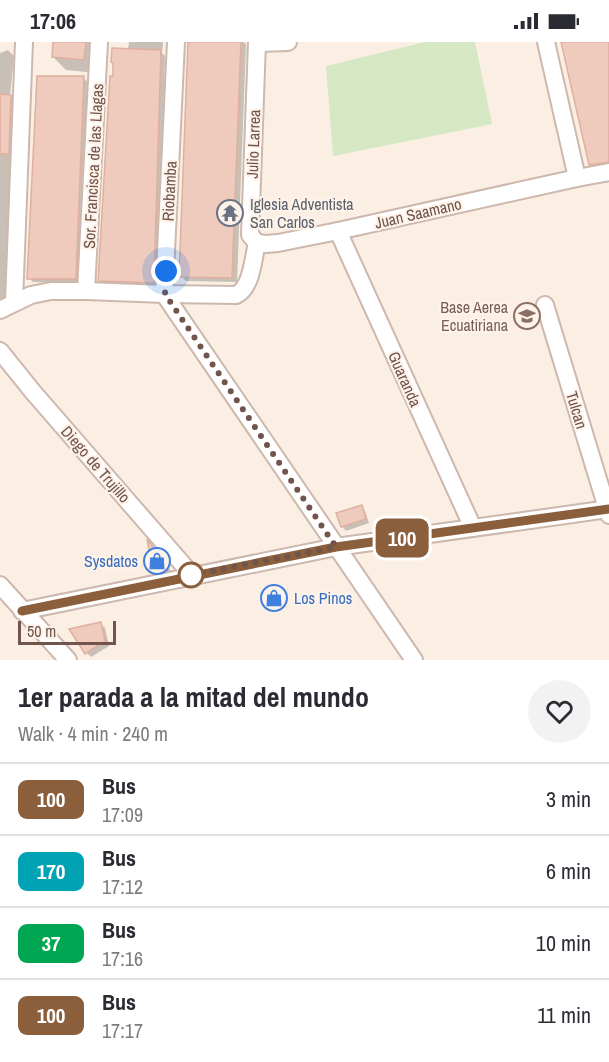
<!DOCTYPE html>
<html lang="en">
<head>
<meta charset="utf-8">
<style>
	:root { --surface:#fff; --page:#f2f2f3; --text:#2b2b33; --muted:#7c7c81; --line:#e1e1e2 }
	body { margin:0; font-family:"Archivo Narrow",sans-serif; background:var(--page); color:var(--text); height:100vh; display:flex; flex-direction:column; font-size:22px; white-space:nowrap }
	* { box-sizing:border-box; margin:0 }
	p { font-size:20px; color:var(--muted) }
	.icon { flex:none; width:33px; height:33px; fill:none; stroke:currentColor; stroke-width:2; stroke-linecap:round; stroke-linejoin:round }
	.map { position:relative; height:618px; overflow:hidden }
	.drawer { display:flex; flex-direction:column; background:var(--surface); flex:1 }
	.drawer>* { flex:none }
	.badge { padding:0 12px; border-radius:9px; font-size:21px; line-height:39px }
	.scale { position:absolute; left:18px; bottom:15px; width:98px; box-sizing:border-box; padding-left:6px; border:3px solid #71544b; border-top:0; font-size:16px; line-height:21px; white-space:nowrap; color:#71544b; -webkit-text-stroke:4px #fef3ea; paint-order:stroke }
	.you { position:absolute; width:30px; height:30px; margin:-15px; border:4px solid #fff; border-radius:50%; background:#1a73e8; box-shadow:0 0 0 9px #1a73e833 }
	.map>.badge { position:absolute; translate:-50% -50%; box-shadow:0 0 0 3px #fff }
	.round { display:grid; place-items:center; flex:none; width:63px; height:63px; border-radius:32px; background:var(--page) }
	.overview { display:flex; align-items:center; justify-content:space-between; height:102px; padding:0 18px }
	h1 { font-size:28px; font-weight:700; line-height:45px }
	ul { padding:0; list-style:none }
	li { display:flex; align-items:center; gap:18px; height:72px; padding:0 18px; border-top:2px solid var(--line) }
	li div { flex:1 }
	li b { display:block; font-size:22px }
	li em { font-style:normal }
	li .badge { min-width:66px; font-weight:700; text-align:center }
	.status { display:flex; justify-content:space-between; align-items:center; height:42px; padding:0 30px; background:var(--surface); direction:ltr }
	.status svg { height:16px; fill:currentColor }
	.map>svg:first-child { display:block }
</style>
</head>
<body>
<div class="status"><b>17:06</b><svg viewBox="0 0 49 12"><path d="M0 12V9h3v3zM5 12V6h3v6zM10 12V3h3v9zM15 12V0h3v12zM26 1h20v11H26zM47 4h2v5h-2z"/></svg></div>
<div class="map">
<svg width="609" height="618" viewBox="0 0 609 618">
	<rect width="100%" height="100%" fill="#fbefe4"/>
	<path fill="#d6e7c3" d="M425 0H475L492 82 333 114 326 24Z"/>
	<g fill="#0003">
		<path d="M54 0H95L97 31 66 28 53 15Z"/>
		<path d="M129 0H163L162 11 165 14 158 245 105 243 100 238 114 36 128 8Z"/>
		<path d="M189 0H244L246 2 237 240 186 239 181 234Z"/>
		<path d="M563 0H609V125L595 127 590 122Z"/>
		<path d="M8 8 14 14 10 54 16 60 9 260 0 262V11Z"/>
		<path d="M83 36 88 40 80 241 33 240 29 236Z"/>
		<path d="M361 464 365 469 369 481 346 489 342 484Z"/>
		<path d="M149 502 159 512 175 535 163 537 154 528Z"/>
		<path d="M100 581 105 586 109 604 91 615 87 611Z"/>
	</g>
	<g fill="#eecbbd" stroke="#e0af9f" stroke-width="1.5">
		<path d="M53 0H86L84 18 52 15Z"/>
		<path d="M188 0H241L232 236 179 235Z"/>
		<path d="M561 0H609V120L589 123Z"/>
		<path d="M112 6 161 8 154 241 98 239 110 34H113V21L111 20Z"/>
		<path d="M37 34H84L76 237H27Z"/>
		<path d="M0 52 11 53 9 112H0Z"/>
		<path d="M362 463 366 477 341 485 336 471Z"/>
		<path d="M147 497 150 501 168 526 153 529Z"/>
		<path d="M101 580 105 599 85 612 69 587Z"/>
	</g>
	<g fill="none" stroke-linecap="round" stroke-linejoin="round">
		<defs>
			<g id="minor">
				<path d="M176 0 164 252 414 618"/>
				<path d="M546 0 577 136"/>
				<path d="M257 1 288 0"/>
				<path d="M338 189 473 486"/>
				<path d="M257 201 266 202 278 201 338 189 577 136 609 130"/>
				<path d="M257 201 250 193 257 0"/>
				<path d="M86 249 99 0"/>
				<path d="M14 260 24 0"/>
				<path d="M545 263 609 473"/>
				<path d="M0 268 31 253 51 249H86L164 252 236 253C252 246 253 216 257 201"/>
				<path d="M0 309 33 350 192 533"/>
				<path d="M0 543 68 618"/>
				<path d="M22 569 336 505 609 467"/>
			</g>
		</defs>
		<use href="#minor" stroke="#cdb8ae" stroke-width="20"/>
		<use href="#minor" stroke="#fff" stroke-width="16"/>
	</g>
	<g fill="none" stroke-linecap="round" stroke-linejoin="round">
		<defs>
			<path id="line" d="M22 569 336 505 609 467"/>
		</defs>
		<use href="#line" stroke="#fff" stroke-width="14"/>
		<use href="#line" stroke="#8b5e3c" stroke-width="9"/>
		<path stroke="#71544b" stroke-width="6" stroke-dasharray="0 10.8" d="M166 229 165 252 336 505 191 533"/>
	</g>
	<defs>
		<symbol id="temple-ring" viewBox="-11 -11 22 22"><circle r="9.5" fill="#fef3ea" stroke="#6b7280" stroke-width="1.5"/><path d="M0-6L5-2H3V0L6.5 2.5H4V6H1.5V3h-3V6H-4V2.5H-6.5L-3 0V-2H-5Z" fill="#6b7280"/></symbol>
		<symbol id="school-ring" viewBox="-11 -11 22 22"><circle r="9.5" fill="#fef3ea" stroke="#8d6e63" stroke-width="1.5"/><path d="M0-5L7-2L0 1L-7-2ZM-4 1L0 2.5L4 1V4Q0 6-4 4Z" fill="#8d6e63"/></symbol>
		<symbol id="shop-ring" viewBox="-11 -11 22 22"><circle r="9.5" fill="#fef3ea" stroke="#3f7fe0" stroke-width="1.5"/><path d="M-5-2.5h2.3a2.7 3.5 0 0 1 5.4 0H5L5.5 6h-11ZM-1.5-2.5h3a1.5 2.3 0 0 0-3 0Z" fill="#3f7fe0"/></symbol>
	</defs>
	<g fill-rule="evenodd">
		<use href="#temple-ring" x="215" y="156" width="30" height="30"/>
		<use href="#school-ring" x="512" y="259" width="30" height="30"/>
		<use href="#shop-ring" x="142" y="504" width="30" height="30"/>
		<use href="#shop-ring" x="259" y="541" width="30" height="30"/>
	</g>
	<circle fill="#fff" stroke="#8b5e3c" stroke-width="3" cx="191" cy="533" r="12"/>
	<g text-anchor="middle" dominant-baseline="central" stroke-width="4.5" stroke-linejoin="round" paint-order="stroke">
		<g font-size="16" fill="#71544b" stroke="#fef3ea">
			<text transform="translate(253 102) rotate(-88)">Julio Larrea</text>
			<text transform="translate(93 124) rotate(-87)">Sor. Francisca de las Llagas</text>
			<text transform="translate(169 149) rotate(-87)">Riobamba</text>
			<text transform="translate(418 171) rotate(-13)">Juan Saamano</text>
			<text transform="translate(405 337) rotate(66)">Guaranda</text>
			<text transform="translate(577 368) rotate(73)">Tulcan</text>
			<text transform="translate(96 422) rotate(49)">Diego de Trujillo</text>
		</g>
		<g font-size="16" fill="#5b616d" stroke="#fef3ea" text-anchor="start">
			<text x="250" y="162">Iglesia Adventista<tspan x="250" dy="18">San Carlos</tspan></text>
		</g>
		<g font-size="16" fill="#785e54" stroke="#fef3ea" text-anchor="end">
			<text x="508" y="265">Base Aerea<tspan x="508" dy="18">Ecuatiriana</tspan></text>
		</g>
		<g font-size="16" fill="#366cbe" stroke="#fef3ea" text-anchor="end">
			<text x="138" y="519">Sysdatos</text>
			<text x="294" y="556" text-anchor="start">Los Pinos</text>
		</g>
	</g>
</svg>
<div class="scale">50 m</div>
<div class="you" style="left:166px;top:229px"></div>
<b class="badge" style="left:402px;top:496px;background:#8b5e3c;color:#fff">100</b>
</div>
<section class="drawer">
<div class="overview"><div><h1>1er parada a la mitad del mundo</h1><p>Walk · 4 min · 240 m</p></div><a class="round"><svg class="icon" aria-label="heart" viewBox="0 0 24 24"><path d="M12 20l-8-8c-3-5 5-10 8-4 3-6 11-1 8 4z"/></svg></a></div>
<ul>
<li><span class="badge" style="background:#8b5e3c;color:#fff">100</span><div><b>Bus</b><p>17:09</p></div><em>3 min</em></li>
<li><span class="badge" style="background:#00a3b4;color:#fff">170</span><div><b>Bus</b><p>17:12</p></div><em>6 min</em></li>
<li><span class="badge" style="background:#00a651;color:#fff">37</span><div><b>Bus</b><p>17:16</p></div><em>10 min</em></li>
<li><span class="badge" style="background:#8b5e3c;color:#fff">100</span><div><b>Bus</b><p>17:17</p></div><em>11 min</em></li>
</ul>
</section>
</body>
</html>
